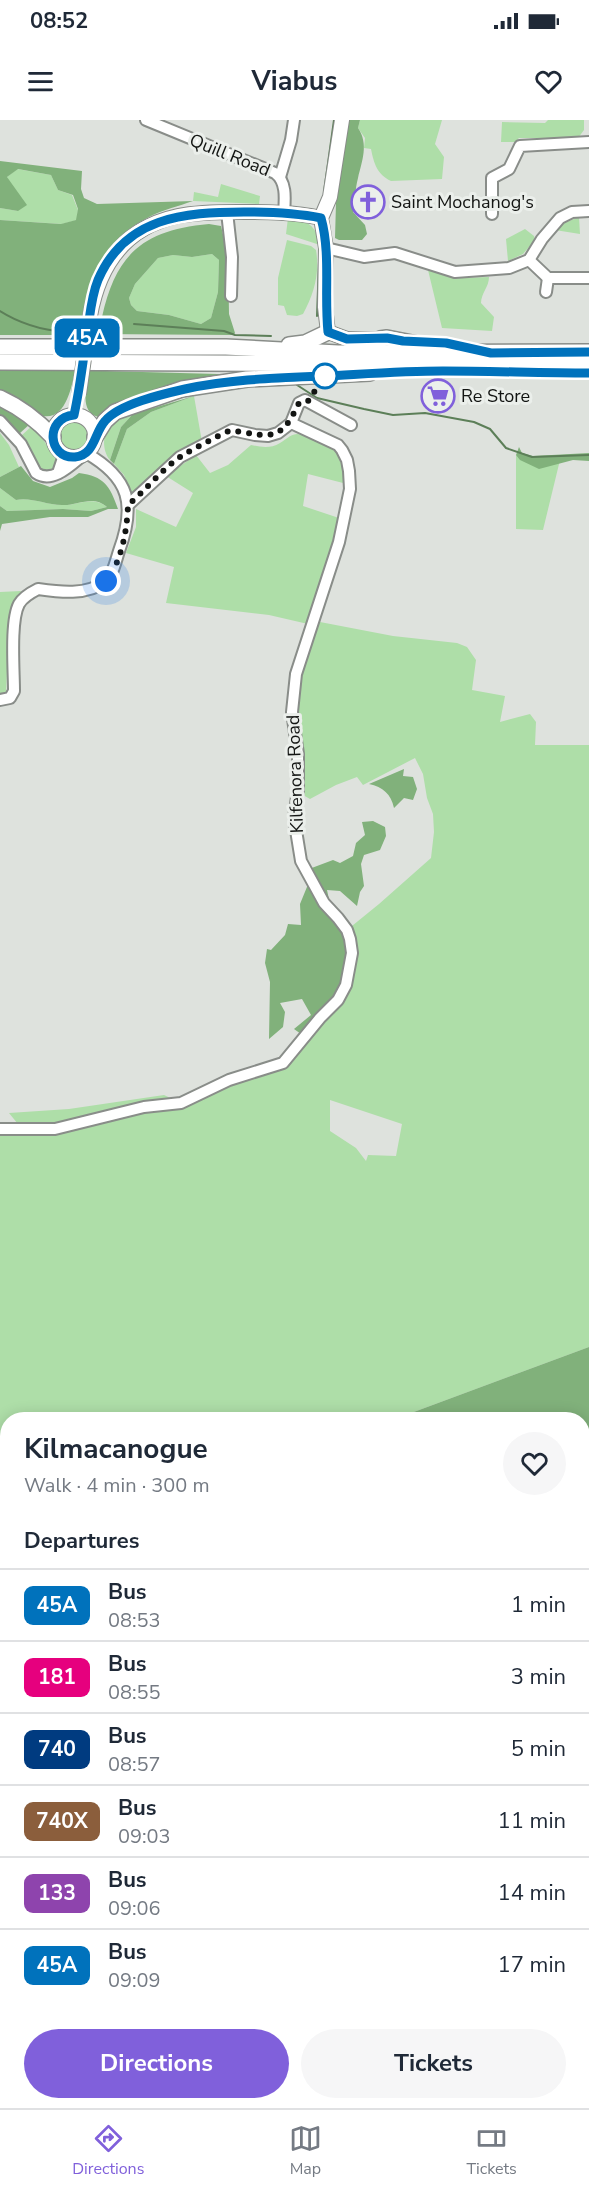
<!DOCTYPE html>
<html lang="en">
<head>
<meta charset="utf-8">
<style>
	:root { --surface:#fff; --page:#f6f6f7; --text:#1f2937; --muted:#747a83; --line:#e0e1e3; --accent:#8060db }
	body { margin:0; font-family:"Nunito Sans",sans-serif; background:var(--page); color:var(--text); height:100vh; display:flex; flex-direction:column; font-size:22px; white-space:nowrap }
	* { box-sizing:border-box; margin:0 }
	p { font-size:20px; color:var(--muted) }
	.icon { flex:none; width:33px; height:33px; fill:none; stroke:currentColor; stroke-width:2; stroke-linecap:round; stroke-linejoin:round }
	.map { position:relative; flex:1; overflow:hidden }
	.details { position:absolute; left:0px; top:1292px; width:590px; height:698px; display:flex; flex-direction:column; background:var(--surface); border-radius:24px 24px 0 0; box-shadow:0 3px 15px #0003 }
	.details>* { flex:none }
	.badge { padding:0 12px; border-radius:9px; font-size:21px; line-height:39px }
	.you { position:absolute; width:30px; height:30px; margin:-15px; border:4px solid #fff; border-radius:50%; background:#1a73e8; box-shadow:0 0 0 9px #1a73e833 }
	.map>.badge { position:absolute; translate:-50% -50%; box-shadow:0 0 0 3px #fff }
	h2 { padding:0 24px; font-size:22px; line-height:54px }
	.round { display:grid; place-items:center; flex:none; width:63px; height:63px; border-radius:32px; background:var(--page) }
	.summary { display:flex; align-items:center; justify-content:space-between; height:102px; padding:0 24px }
	h1 { font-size:28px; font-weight:700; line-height:45px }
	.cta { display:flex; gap:12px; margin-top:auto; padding:12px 24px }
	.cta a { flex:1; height:69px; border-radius:36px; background:var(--accent); color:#fff; font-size:24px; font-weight:700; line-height:69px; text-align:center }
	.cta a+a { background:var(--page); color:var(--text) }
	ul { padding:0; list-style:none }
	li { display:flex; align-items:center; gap:18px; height:72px; padding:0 24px; border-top:2px solid var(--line) }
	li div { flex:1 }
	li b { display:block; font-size:22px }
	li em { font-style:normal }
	li .badge { min-width:66px; font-weight:700; text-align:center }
	.status { display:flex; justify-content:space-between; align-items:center; height:42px; padding:0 30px; background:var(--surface); direction:ltr }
	.status svg { height:16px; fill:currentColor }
	header { display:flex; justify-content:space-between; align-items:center; height:78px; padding:0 24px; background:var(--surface); font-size:27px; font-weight:700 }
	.dock { display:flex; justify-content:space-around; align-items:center; height:84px; border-top:2px solid var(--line); background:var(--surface); font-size:16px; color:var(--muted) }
	.dock a { display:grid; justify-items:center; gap:3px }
	.dock .current { color:var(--accent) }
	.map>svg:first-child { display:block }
</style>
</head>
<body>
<div class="status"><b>08:52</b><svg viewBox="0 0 49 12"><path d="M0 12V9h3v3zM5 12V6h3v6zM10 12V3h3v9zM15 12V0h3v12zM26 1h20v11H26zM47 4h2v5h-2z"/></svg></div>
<header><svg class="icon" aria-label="menu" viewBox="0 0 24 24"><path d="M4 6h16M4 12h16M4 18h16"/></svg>Viabus<svg class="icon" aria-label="heart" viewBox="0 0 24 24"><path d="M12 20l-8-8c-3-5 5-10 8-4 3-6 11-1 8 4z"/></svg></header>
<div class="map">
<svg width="589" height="1988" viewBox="0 0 589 1988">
	<rect width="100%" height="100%" fill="#dee2dd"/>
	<g fill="#aedea8" fill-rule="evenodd">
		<path d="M360 0H442L435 24 444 37 442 59 391 61C377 54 374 44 371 29L364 28 365 18 358 8Z"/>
		<path d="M548 0H584V10L578 18H519L515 22H501L502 2 545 3Z"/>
		<path d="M17 49 51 55 58 70 72 75 78 90 77 100 62 104 0 100V88L18 91 7 57Z"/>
		<path d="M221 64 260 76 259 84 193 81 194 72 218 77Z"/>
		<path d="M579 97 580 114 555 110 564 103Z"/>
		<path d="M288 98C307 100 316 105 320 125L286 114Z"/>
		<path d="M525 109 534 116 535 120 523 134 508 141 506 119Z"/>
		<path d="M287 120 311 126 316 130C320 153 314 174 303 194L297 196 287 195 284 186 278 185V158Z"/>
		<path d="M212 134 219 140 218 172 211 198 201 204 169 195 137 191 131 185 129 178 135 164 158 138 173 135 192 137Z"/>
		<path d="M428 150 460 158 489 157C489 167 481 173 481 183L494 197 492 211 442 208Z"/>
		<path d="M194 276 202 322 134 374 131 373 124 355 114 344 127 309 151 292Z"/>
		<path d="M133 294 121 307 110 340C102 331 102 313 111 305 115 301 128 296 133 294Z"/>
		<circle cx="74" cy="316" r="15"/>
		<path d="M33 305 57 340 55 348 51 351 42 350 21 316Z"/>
		<path d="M0 313 9 325 19 347 0 357Z"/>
		<path d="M297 314 305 315 340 330 347 364 308 354 303 386 342 399 308 504 269 495 166 483 174 447 126 433 136 407V389L176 407 193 373 166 356 196 335 210 353 228 345 251 325C261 327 270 329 280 323 287 319 289 315 297 314Z"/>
		<path d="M516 335 533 341 560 340 543 410 516 409Z"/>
		<path d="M0 368 16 380C31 377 46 385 62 385 78 386 92 375 107 387L91 391 63 389 7 391 0 386Z"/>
		<path d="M21 471 9 508 6 573 0 576V472Z"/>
		<path d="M320 502 393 516 457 523 467 527 476 540 472 570 505 576 500 602 530 594 536 602 535 625H589V1227L395 1299H8V1982H155L157 1988H0V1009H22L9 993 69 989 164 975 181 983 271 948 304 919 347 810 379 784 431 738 434 712 433 694 427 678 423 654 415 638 363 665 357 657 336 665 310 679 303 675 296 602 302 543 318 504ZM330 980 402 1004 396 1036 368 1035 366 1041 356 1028 330 1011Z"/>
		<path d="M589 1918V1988H539L538 1982H582V1921Z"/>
	</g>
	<g fill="#81b17b" fill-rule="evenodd">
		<path d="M348 0H360L358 8C369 24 362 41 358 58 355 69 355 81 353 92L365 105 367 114 362 120H339L335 118 336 83Z"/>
		<path d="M0 41 82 51 81 69 84 78 97 84 193 81C179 86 162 90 149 97 101 121 86 165 79 215H0V100L61 104 76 100 78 89 73 75 58 70 51 55 18 49 7 57 27 85 18 91 0 88Z"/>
		<path d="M209 104 221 106 228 136 229 194 235 213 233 215 95 214 97 200 102 197C116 133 144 110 209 104ZM212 134 219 140 218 172 211 198 201 204 169 195 137 191 131 185 129 178 135 164 158 138 173 135 192 137Z"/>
		<path d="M0 250H75C72 266 66 300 43 296 29 293 12 281 0 274Z"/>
		<path d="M89 251H105L255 255 100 297C78 294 87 265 89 251Z"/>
		<path d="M194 276 151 292 127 309 114 344 110 340 121 307 133 294Z"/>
		<path d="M0 286 12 291 31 303 19 314 0 295Z"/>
		<path d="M519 327 522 333 533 336 589 333V341L573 340 539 349 520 340 516 335Z"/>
		<path d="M21 346 33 361 50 367 72 358 79 353C104 356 110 366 118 389H108L88 397H50L2 404 0 411V386L7 391 63 389 91 391 107 387C93 374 77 386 62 385 46 385 31 377 16 380L0 368V357Z"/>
		<path d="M404 649 403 656 413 657 417 669 413 680 404 678 394 688C391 674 383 667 369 664Z"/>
		<path d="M373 701 385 707 386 716 380 730 364 735 361 744 364 766 360 772 357 786 340 771 327 770 330 784 309 749 333 740 340 743 353 736 356 723 365 715 362 702Z"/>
		<path d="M309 762 343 808 350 833 338 878 301 914 294 909 311 895 302 879 280 883 285 892 283 907 269 919 270 862 265 843 267 829 271 830 285 815 288 804 301 805 300 784Z"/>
		<path d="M589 1227V1624L582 1625V1299H395Z"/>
		<path d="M582 1867 589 1869V1918L582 1921Z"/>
		<path d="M155 1982H217L204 1988H157Z"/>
		<path d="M302 1982H538L539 1988H307Z"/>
	</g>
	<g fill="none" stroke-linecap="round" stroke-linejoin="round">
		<g stroke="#5c7f58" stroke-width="2">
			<path d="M324 72 334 0"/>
			<path d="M0 191C19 203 42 210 65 212"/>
			<path d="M317 196 319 142"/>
			<path d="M134 204 224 211 235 215 271 216"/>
			<path d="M297 265 317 278 364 289 393 295 425 293 474 302 490 309 506 328 532 337 589 335"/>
		</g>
		<defs>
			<g id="minor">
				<path d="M146 0 275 53C287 62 285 79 284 93"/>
				<path d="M280 57 291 20 294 0"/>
				<path d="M227 92 232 137 231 176"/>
				<path d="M492 94V58L509 49 520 26 589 22"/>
				<path d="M326 128 364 137 395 133 455 152 509 148 529 140 542 119 560 98 572 92 589 91"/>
				<path d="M529 140 548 158H589"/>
				<path d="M546 172 548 158"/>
				<path d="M0 301 21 324 36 353C52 364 70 346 82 336"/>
				<path d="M58 353 64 335"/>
				<path d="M128 385 180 337 232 310 255 315 268 316 278 313 291 303 299 283 305 280 351 305"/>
				<path d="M0 580 10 578 14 571C14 550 10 501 19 484 23 477 30 473 38 469 59 472 87 476 106 461 113 455 116 440 119 431 136 385 130 358 86 333"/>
				<path d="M0 1009H55L144 987 181 983 229 960 283 943 320 898 338 880 346 865 352 833 350 819 347 810 338 798 324 783 301 741 294 698 298 670V634L292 592 296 554 339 422 350 369 349 351 347 340 342 330 338 325 291 303"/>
			</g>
			<g id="major">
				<path d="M342 0 330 77 321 98 326 128 325 187 328 212 347 219H380"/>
				<path d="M90 196C99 145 125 107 178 96 198 92 218 92 238 92 266 92 294 92 321 98"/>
				<circle cx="74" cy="316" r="21"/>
			</g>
			<g id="highway">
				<path d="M380 219 387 218 427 226"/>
				<path d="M289 225 305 223 328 212"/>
				<path d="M0 227H226L338 233 589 232"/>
				<path d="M0 242 589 245"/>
				<path d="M0 278C22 288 37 300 53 317"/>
				<path d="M95 317 105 301 115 292 182 269 247 259 370 253"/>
			</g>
		</defs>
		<use href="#minor" stroke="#898d89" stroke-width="14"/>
		<use href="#major" stroke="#898d89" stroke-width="16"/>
		<use href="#highway" stroke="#898d89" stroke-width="18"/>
		<use href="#minor" stroke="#fff" stroke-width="10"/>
		<use href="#major" stroke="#fff" stroke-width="14"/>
		<use href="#highway" stroke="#fff" stroke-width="15"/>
		<defs>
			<path id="major-bridge" d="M79 274 90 196"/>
		</defs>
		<use href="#major-bridge" stroke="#898d89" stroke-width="16" stroke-linecap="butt"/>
		<use href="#major-bridge" stroke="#fff" stroke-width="14"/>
	</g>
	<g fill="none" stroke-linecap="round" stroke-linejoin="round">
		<defs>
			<path id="line" d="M589 232 491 233 446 223 403 221 387 218 347 219 328 212C324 174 331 134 321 98 296 93 270 92 244 92 184 92 125 97 98 160 91 177 90 196 87 214 83 241 80 268 74 295 44 298 48 339 75 337 95 335 94 313 105 301 119 284 163 274 185 269 231 259 278 258 325 256 364 254 404 251 443 251 492 251 540 253 589 253"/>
		</defs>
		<use href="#line" stroke="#fff" stroke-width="14"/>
		<use href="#line" stroke="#0072bc" stroke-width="9"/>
		<path stroke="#131513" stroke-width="6" stroke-dasharray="0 10.8" d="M106 461C122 441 127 410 128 385 146 370 161 350 180 337 194 328 210 321 225 312 234 310 239 312 248 313 280 320 286 309 299 283L308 281 325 256"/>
	</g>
	<defs>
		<symbol id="church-ring" viewBox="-11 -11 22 22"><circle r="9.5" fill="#ebefeb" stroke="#8060db" stroke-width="1.5"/><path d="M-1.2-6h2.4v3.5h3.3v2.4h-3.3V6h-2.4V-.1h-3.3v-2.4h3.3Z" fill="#8060db"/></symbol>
		<symbol id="supermarket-ring" viewBox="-11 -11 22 22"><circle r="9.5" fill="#ebefeb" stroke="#8060db" stroke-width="1.5"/><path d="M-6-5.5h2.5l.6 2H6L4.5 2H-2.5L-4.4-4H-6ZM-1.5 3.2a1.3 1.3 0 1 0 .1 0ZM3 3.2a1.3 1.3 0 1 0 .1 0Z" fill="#8060db"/></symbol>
	</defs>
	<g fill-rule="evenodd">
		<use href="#church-ring" x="349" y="63" width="38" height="38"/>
		<use href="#supermarket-ring" x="419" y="257" width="38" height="38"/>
	</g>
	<circle fill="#fff" stroke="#0072bc" stroke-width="3" cx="325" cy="256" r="12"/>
	<g text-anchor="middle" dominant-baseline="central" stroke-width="6" stroke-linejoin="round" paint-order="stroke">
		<g font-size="18" fill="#131513" stroke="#ebefeb">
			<text transform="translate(230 35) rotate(22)">Quill Road</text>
			<text transform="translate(295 654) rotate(-92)">Kilfenora Road</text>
		</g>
		<g font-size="18" fill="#131513" stroke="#ebefeb" text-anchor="start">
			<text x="391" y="82">Saint Mochanog's</text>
			<text x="461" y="276">Re Store</text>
		</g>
	</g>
</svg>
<div class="you" style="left:106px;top:461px"></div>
<b class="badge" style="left:87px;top:218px;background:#0072bc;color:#fff">45A</b>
<section class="details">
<div class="summary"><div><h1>Kilmacanogue</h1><p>Walk · 4 min · 300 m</p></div><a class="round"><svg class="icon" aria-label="heart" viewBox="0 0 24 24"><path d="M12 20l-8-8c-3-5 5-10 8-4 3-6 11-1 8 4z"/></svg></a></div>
<h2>Departures</h2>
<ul>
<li><span class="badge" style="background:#0072bc;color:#fff">45A</span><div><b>Bus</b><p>08:53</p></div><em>1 min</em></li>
<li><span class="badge" style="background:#e6007e;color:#fff">181</span><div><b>Bus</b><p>08:55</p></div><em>3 min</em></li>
<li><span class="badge" style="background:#003b80;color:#fff">740</span><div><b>Bus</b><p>08:57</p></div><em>5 min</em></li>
<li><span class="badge" style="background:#8b5e3c;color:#fff">740X</span><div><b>Bus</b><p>09:03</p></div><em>11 min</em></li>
<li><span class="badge" style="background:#8e44ad;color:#fff">133</span><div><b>Bus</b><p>09:06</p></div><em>14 min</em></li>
<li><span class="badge" style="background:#0072bc;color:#fff">45A</span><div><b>Bus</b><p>09:09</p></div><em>17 min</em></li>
</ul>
<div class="cta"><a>Directions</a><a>Tickets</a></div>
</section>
</div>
<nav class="dock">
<a class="current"><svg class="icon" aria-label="directions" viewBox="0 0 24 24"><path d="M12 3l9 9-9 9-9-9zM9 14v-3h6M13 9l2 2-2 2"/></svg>Directions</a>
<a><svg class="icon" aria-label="map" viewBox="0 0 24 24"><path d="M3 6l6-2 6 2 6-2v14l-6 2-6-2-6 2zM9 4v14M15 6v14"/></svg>Map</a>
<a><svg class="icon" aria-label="tickets" viewBox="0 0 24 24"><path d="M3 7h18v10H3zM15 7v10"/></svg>Tickets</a>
</nav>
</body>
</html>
